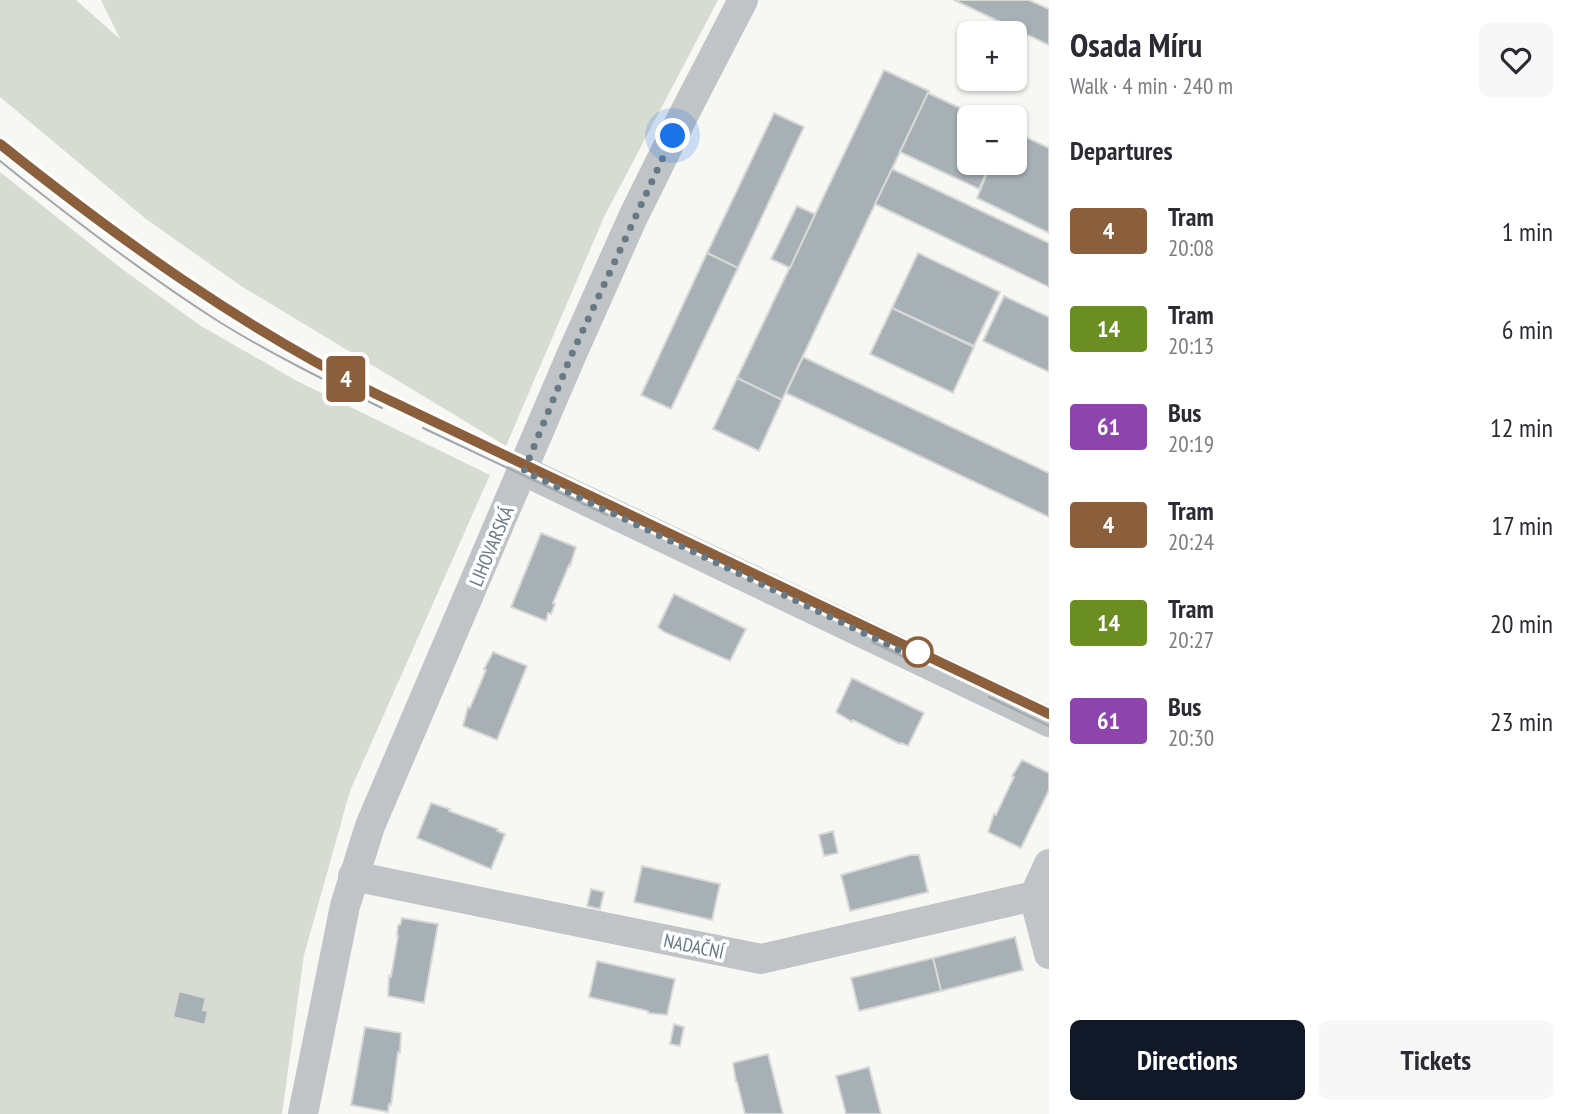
<!DOCTYPE html>
<html lang="en">
<head>
<meta charset="utf-8">
<style>
	:root { --surface:#fff; --page:#f7f7f7; --text:#2b2b33; --muted:#7c7c81; --accent:#111827 }
	body { margin:0; font-family:"PT Sans Narrow",sans-serif; background:var(--page); color:var(--text); height:100vh; display:flex; flex-direction:column; font-size:26px; white-space:nowrap }
	* { box-sizing:border-box; margin:0 }
	p { font-size:23px; color:var(--muted) }
	.icon { flex:none; width:38px; height:38px; fill:none; stroke:currentColor; stroke-width:2; stroke-linecap:round; stroke-linejoin:round }
	.map { position:relative; flex:1; overflow:hidden }
	.panel { display:flex; flex-direction:column; background:var(--surface); width:525px }
	.panel>* { flex:none }
	.badge { padding:0 14px; border-radius:5px; font-size:24px; line-height:46px }
	.buttons { position:absolute; left:957px; top:21px; display:grid; gap:14px }
	.buttons a { display:grid; place-items:center; width:70px; height:70px; border-radius:10px; background:var(--surface); box-shadow:0 2px 5px #0004; font-size:35px }
	.you { position:absolute; width:35px; height:35px; margin:-18px; border:5px solid #fff; border-radius:50%; background:#1a73e8; box-shadow:0 0 0 10px #1a73e833 }
	.map>.badge { position:absolute; translate:-50% -50%; box-shadow:0 0 0 4px #fff }
	h2 { padding:0 21px; font-size:26px; line-height:63px }
	.round { display:grid; place-items:center; flex:none; width:74px; height:74px; border-radius:10px; background:var(--page) }
	.summary { display:flex; align-items:center; justify-content:space-between; height:119px; padding:0 21px }
	h1 { font-size:33px; font-weight:800; line-height:52px }
	.action { display:flex; gap:14px; margin-top:auto; padding:14px 21px }
	.action a { flex:1; height:80px; border-radius:10px; background:var(--accent); color:#fff; font-size:28px; font-weight:800; line-height:80px; text-align:center }
	.action a+a { background:var(--page); color:var(--text) }
	ul { padding:0; list-style:none }
	li { display:flex; align-items:center; gap:21px; height:98px; padding:0 21px }
	li div { flex:1 }
	li b { display:block; font-size:26px }
	li em { font-style:normal }
	li .badge { min-width:77px; font-weight:700; text-align:center }
	main { display:flex; flex:1; min-height:0 }
	.map>svg:first-child { display:block }
</style>
</head>
<body>
<main>
<div class="map">
<svg width="1049" height="1114" viewBox="0 0 1049 1114">
	<rect width="100%" height="100%" fill="#f7f7f4"/>
	<g fill="#d7dcd3">
		<path d="M0 0H76L120 39 101 0H718L604 217 506 446 241 286 146 219 0 97Z"/>
		<path d="M0 172 122 269 201 326 297 381 490 475 350 791 304 955 282 1114H0Z"/>
	</g>
	<g fill="#a7b0b5" stroke="#d8d8d6" stroke-width="2">
		<path d="M954 0H1029L1049 9V45Z"/>
		<path d="M884 70 929 91 782 400 737 378Z"/>
		<path d="M928 93 979 117H970V163H991L979 189 900 152Z"/>
		<path d="M774 113 804 127 738 268 707 253Z"/>
		<path d="M1015 132 1049 148V233L977 198 991 163H1015Z"/>
		<path d="M892 169 1049 243V287L875 204Z"/>
		<path d="M797 206 815 214 790 268 771 259Z"/>
		<path d="M707 253 738 268 671 409 641 395Z"/>
		<path d="M918 253 1000 292 974 346 892 308Z"/>
		<path d="M1004 296 1049 317V372L983 341Z"/>
		<path d="M892 308 974 347 953 393 870 354Z"/>
		<path d="M803 357 1049 473V517L786 393Z"/>
		<path d="M737 378 782 400 759 451 713 429Z"/>
		<path d="M541 533 576 547 570 566 569 565 553 603 555 604 551 614 548 613 546 621 511 607Z"/>
		<path d="M674 594 746 629 730 661 664 632 658 627Z"/>
		<path d="M493 652 527 666 497 740 463 726 468 707 470 708 486 670 484 669Z"/>
		<path d="M852 678 924 713 908 746 901 743 900 744 853 720 852 722 836 712Z"/>
		<path d="M1022 760 1049 773V790L1021 848 988 832 994 814 996 815 1014 777 1012 776Z"/>
		<path d="M431 803 450 809 449 811 498 829 497 831 505 834 491 869 417 838Z"/>
		<path d="M833 831 838 853 824 856 819 835Z"/>
		<path d="M911 855H919L928 892 850 911 841 875Z"/>
		<path d="M642 866 720 884 712 920 634 902Z"/>
		<path d="M591 889 604 892 600 909 587 906Z"/>
		<path d="M402 918 438 924 424 1003 388 996 389 976 391 977 398 936H397L398 925H400Z"/>
		<path d="M1015 937 1023 970 941 991 933 958Z"/>
		<path d="M933 958 941 991 859 1011 851 978Z"/>
		<path d="M597 961 675 979 667 1015 648 1013V1011L589 997Z"/>
		<path d="M179 991 206 998 203 1010 208 1011 205 1025 173 1017Z"/>
		<path d="M674 1024 684 1027 680 1046 670 1044Z"/>
		<path d="M365 1027 401 1033 400 1053 398 1052 391 1105 389 1104 388 1112 351 1105Z"/>
		<path d="M768 1054 783 1114H745L737 1082H736L733 1063Z"/>
		<path d="M869 1067 881 1114H846L836 1076Z"/>
	</g>
	<g fill="none" stroke-linecap="round" stroke-linejoin="round">
		<g stroke="#c0c4c7" stroke-width="30">
			<path d="M524 471 1049 722"/>
			<path d="M1049 864 1034 896 1049 954"/>
			<path d="M353 876 761 959 1034 896"/>
			<path d="M303 1114 345 906 370 826 571 356 633 217 683 116 743 0"/>
		</g>
		<g stroke="#a1a8ad" stroke-width="2">
			<path d="M0 144C122 242 237 323 376 394L1049 714"/>
			<path d="M0 161C71 218 144 274 221 323 273 355 328 382 382 408"/>
			<path d="M423 428 607 515"/>
			<path d="M872 642 923 666"/>
			<path d="M989 697 1049 726"/>
		</g>
	</g>
	<g fill="none" stroke-linecap="round" stroke-linejoin="round">
		<defs>
			<path id="line" d="M0 144C119 239 240 326 376 394L1049 714"/>
		</defs>
		<use href="#line" stroke="#fff" stroke-width="16"/>
		<use href="#line" stroke="#8b5e3c" stroke-width="10"/>
		<path stroke="#677984" stroke-width="7" stroke-dasharray="0 12.6" d="M673 136 571 356 524 471 914 657 918 652"/>
	</g>
	<circle fill="#fff" stroke="#8b5e3c" stroke-width="3.5" cx="918" cy="652" r="14"/>
	<g text-anchor="middle" dominant-baseline="central" stroke-width="7" stroke-linejoin="round" paint-order="stroke">
		<g font-size="19" fill="#677984" stroke="#fff">
			<text transform="translate(491 546) rotate(-67)">LIHOVARSKÁ</text>
			<text transform="translate(694 946) rotate(12)">NADAČNÍ</text>
		</g>
	</g>
</svg>
<div class="buttons">
<a>+</a>
<a>−</a>
</div>
<div class="you" style="left:673px;top:136px"></div>
<b class="badge" style="left:346px;top:379px;background:#8b5e3c;color:#fff">4</b>
</div>
<section class="panel">
<div class="summary"><div><h1>Osada Míru</h1><p>Walk · 4 min · 240 m</p></div><a class="round"><svg class="icon" aria-label="heart" viewBox="0 0 24 24"><path d="M12 20l-8-8c-3-5 5-10 8-4 3-6 11-1 8 4z"/></svg></a></div>
<h2>Departures</h2>
<ul>
<li><span class="badge" style="background:#8b5e3c;color:#fff">4</span><div><b>Tram</b><p>20:08</p></div><em>1 min</em></li>
<li><span class="badge" style="background:#6b8e23;color:#fff">14</span><div><b>Tram</b><p>20:13</p></div><em>6 min</em></li>
<li><span class="badge" style="background:#8e44ad;color:#fff">61</span><div><b>Bus</b><p>20:19</p></div><em>12 min</em></li>
<li><span class="badge" style="background:#8b5e3c;color:#fff">4</span><div><b>Tram</b><p>20:24</p></div><em>17 min</em></li>
<li><span class="badge" style="background:#6b8e23;color:#fff">14</span><div><b>Tram</b><p>20:27</p></div><em>20 min</em></li>
<li><span class="badge" style="background:#8e44ad;color:#fff">61</span><div><b>Bus</b><p>20:30</p></div><em>23 min</em></li>
</ul>
<div class="action"><a>Directions</a><a>Tickets</a></div>
</section>
</main>
</body>
</html>
